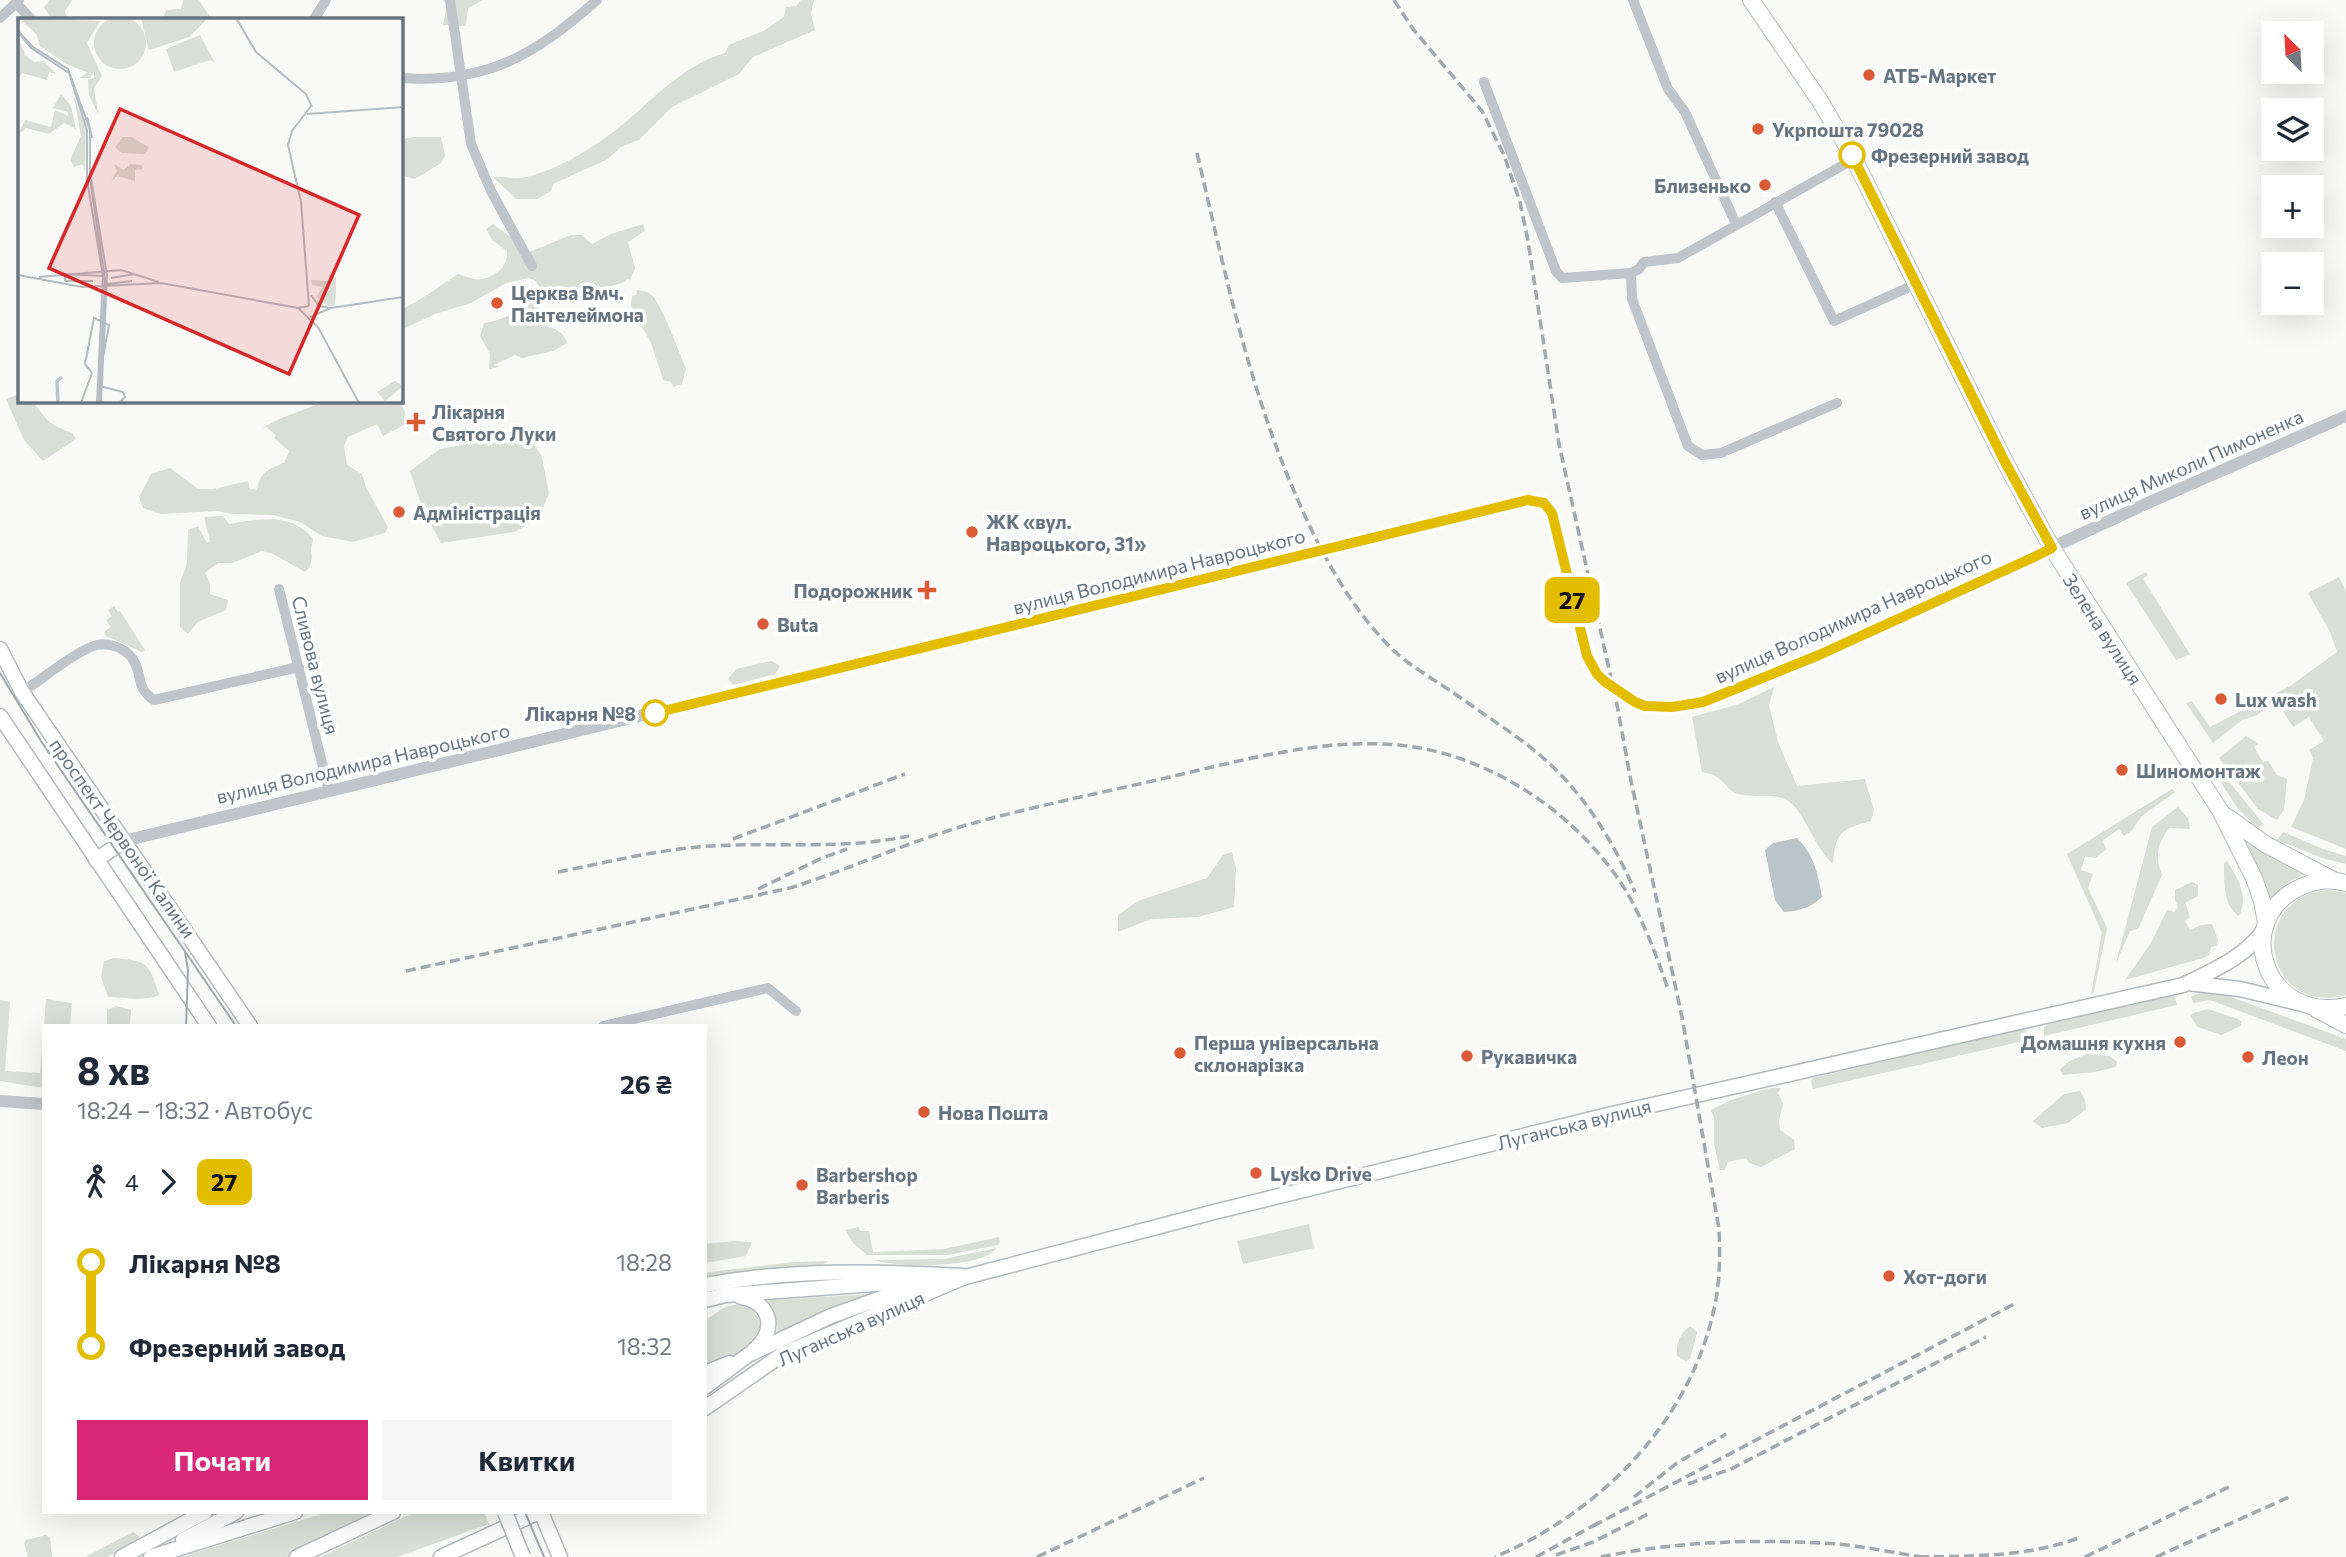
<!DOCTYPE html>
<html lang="uk">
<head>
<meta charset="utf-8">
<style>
	:root { --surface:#fff; --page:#f6f6f7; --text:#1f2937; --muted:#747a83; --accent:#db2777 }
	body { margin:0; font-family:Commissioner,sans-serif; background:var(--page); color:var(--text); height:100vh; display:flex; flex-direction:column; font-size:26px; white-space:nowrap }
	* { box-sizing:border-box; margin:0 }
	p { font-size:23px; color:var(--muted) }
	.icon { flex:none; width:38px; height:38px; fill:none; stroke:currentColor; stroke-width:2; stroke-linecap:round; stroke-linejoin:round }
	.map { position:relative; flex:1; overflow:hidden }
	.panel { position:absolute; left:42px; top:1024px; width:665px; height:490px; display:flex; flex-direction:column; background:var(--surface); border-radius:0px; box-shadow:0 7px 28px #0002 }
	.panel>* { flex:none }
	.badge { padding:0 14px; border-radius:10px; font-size:24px; line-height:46px }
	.needle { width:46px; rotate:336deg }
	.buttons { position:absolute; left:2261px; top:21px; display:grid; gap:14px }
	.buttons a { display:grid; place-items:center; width:63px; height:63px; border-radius:0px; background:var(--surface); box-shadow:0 7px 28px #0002; font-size:35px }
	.map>.badge { position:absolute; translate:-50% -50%; box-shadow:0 0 0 4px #fff }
	.legs { display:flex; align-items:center; gap:10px; height:77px; padding:0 35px; font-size:23px }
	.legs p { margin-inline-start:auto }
	.head { display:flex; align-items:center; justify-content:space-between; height:119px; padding:0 35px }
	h1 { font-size:38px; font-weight:700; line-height:52px }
	.cta { display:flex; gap:14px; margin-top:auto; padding:14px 35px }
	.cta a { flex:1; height:80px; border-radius:0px; background:var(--accent); color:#fff; font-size:28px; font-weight:700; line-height:80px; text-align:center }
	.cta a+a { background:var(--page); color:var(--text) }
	ul { padding:0 35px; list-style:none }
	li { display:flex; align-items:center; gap:24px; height:84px; font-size:26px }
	li i { display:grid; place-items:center; width:10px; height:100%; margin:0 9px; background:currentColor }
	li i::after { content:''; width:18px; height:18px; margin:-9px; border:5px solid; border-radius:50%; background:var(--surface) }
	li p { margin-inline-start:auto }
	li:first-child i { background:linear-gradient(#0000 50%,currentColor 0) }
	li:last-child i { background:linear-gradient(currentColor 50%,#0000 0) }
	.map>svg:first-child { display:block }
</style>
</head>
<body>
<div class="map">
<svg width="2346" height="1557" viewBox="0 0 2346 1557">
	<rect width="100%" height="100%" fill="#f9f9f7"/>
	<g fill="#d9ded7">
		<path d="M50 0H72L65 11 67 19H51L44 7Z"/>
		<path d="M183 0H199L211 19H163L166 10 181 9Z"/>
		<path d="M443 0H483L468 8 466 26 443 25 447 5Z"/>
		<path d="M801 0H814L811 14 815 30 753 57 739 74 672 107 639 140 621 147 608 159 553 184 551 191 537 199H516L493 177C502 176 512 179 520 178 552 173 586 152 612 133 648 106 679 66 725 53L729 45 765 30 784 17 786 7 796 6Z"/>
		<path d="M414 137H441L445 156 441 163 415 179 401 175V139Z"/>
		<path d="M493 224 516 241 524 254 571 235H582L592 244 611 234 643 224 645 231 628 242 635 268 630 280 627 279 625 282 563 300 542 292 536 281 529 278 506 283 471 303 435 314 401 330V310C420 300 439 287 458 274 465 276 475 281 482 279 496 277 509 265 507 251L492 240 486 229Z"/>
		<path d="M532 286C543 293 539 298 540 308 540 314 544 321 547 326 558 330 563 332 567 343L553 351 522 358 515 355 494 365 500 367 489 369 490 354 480 336 484 323C497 321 511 317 520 305 525 297 523 291 532 286Z"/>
		<path d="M637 290 647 292 654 297 665 317 686 369 682 384 673 387 671 382 663 380 651 343 631 306 632 296 636 295Z"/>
		<path d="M19 386V401H43L35 405C51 424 47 423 72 433L76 439 43 461 24 440 6 399 18 394Z"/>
		<path d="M326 401H400L405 412 404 425 383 436 377 424 348 437 344 446 347 465 362 474 366 487 388 527 385 533 353 542 322 536 300 522 273 515 233 514 217 511 160 514 143 508 139 497 151 474 170 468 198 489H214L248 481 250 489 257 490C260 472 268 469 284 463L289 451 274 438 276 435 266 427 262 428 279 419Z"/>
		<path d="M528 433 542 457 549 494 537 520 514 532 441 543 423 510 410 471 440 449Z"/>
		<path d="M223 516 229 524C257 519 293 512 313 539L311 550 312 557 310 567 305 572 273 554 262 551 232 563H218L205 573 210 583V594L228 600 226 610 198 622 188 634 180 627V583L187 562 188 530 198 526 207 543 210 541 204 517Z"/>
		<path d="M2146 572 2148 575 2143 579 2190 654 2176 660 2126 583Z"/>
		<path d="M2339 577 2346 591V849L2291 827 2304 800 2313 758 2309 750 2324 741 2309 717 2293 727 2277 702 2255 716 2242 720 2213 743 2186 703 2192 701 2210 727 2290 686 2337 652 2330 632 2308 593Z"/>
		<path d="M114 606 118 612 120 611 145 650 142 652 104 635 105 631 111 627 106 620 112 616 108 610Z"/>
		<path d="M771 661 779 665V668L775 674 733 685 728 679 736 669Z"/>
		<path d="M1774 687 1769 705 1778 742 1797 786 1865 779 1874 810 1871 821C1842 829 1835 832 1833 864 1815 847 1810 825 1794 806 1780 791 1760 798 1743 795 1729 793 1727 784 1717 777 1713 774 1706 773 1702 772L1692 717 1739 704Z"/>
		<path d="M2246 736 2259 744 2254 747 2263 762 2268 761 2277 775 2287 779 2284 810 2277 820 2258 809 2219 758Z"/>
		<path d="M2219 769 2264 825 2256 827 2238 809 2216 775Z"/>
		<path d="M2172 789 2175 792 2142 816 2132 830 2124 836 2119 829 2102 841 2107 849 2095 858 2085 856 2081 870 2093 874 2088 888 2107 928 2094 992 2091 995 2102 933 2067 854Z"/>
		<path d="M2178 807 2188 818 2190 829 2169 828C2157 845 2155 856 2162 875L2138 929 2130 931 2116 963 2152 827Z"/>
		<path d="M2283 832 2323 849 2346 856V864L2322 858 2277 840Z"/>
		<path d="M2244 838 2306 873 2291 881 2270 900 2264 879Z"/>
		<path d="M1232 852 1236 868 1234 907 1198 917 1152 919 1118 932V915L1138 901 1207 878 1223 855Z"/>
		<path d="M2227 861C2238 878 2249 897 2239 916 2223 906 2224 880 2224 863Z"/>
		<path d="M2192 882 2198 885V896L2185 903 2190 917 2185 921 2190 930 2201 925 2212 924 2218 940 2216 946 2211 947 2209 955 2203 958 2125 980 2151 943 2167 910 2175 912 2178 906 2175 900V890Z"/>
		<path d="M2327 890 2346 893V995C2264 1017 2245 898 2327 890Z"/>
		<path d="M114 958C147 961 149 962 159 995 144 1002 124 997 108 997L101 977 104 961Z"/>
		<path d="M2204 992 2223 994 2346 1039V1051L2210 1000 2193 1003 2191 996Z"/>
		<path d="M2174 994 2177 1005 2044 1036V1028L2048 1024Z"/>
		<path d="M46 999 72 1003 70 1025H44Z"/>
		<path d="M0 1000 10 1002 5 1071 40 1073 44 1029V1088L0 1081Z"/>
		<path d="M116 1006 131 1010 130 1025H107V1010Z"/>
		<path d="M2208 1009 2238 1019 2242 1022 2240 1026 2222 1035 2197 1027 2191 1016 2193 1013Z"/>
		<path d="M2022 1029 2031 1034 2032 1039 1813 1089 1811 1081 1813 1078Z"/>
		<path d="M2087 1054 2110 1056 2117 1062 2116 1067 2095 1072 2063 1075 2060 1070C2066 1061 2076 1058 2087 1054Z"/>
		<path d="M1770 1088H1781L1778 1093 1783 1104 1779 1121 1780 1130 1794 1140 1795 1149 1761 1167 1749 1163 1746 1158 1728 1162 1725 1170H1720L1714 1144V1118L1711 1110 1731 1100Z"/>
		<path d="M2080 1091 2085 1100 2086 1109 2068 1123 2042 1128 2033 1121 2064 1094Z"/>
		<path d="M1309 1224 1314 1248 1243 1264 1237 1241Z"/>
		<path d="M859 1227 860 1231H869L873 1252 944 1249 999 1237 1000 1242 998 1245 947 1255H867L853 1243 845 1230Z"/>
		<path d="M734 1241 752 1242 746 1256 705 1263V1244Z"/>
		<path d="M997 1248C981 1269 897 1268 874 1260L944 1259Z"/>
		<path d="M829 1261 820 1266 748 1272 705 1278V1273L717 1271 795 1262Z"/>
		<path d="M871 1294 778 1334 776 1316 768 1302 770 1300Z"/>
		<path d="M739 1304C749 1307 757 1312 760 1322 767 1350 725 1359 705 1367V1320L725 1307Z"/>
		<path d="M1690 1326 1697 1332 1690 1359 1686 1361 1677 1356C1676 1342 1680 1334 1690 1326Z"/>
		<path d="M328 1512H381L286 1557H181Z"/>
		<path d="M415 1512H484L489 1524 397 1557H320Z"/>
		<path d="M133 1532 140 1537 108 1557H85Z"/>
		<path d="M46 1535 50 1538 52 1557H28L24 1543 26 1540Z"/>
	</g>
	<path fill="#b9c5c9" d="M1797 838C1814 854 1818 875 1822 897 1811 907 1800 911 1784 912L1775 900 1765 850 1773 843Z"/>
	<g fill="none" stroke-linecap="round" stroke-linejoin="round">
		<defs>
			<g id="secondary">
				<path d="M0 649 22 692 250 1026"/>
				<path d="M0 716 209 1026"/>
				<path d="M96 860 124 841"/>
				<path d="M2188 983 2240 989 2298 1003"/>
				<path d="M705 1285C793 1269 875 1271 963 1276"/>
				<path d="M741 1297C772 1303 777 1331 754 1350"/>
				<path d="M705 1300 726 1295 915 1281"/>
				<path d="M705 1373 730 1363"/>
				<path d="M705 1387 748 1355 831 1316 898 1292 936 1283"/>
				<path d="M705 1408 783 1354 965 1277 1214 1212 1608 1115 2183 985C2212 971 2248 956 2265 928"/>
				<path d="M541 1512 560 1557"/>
				<path d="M183 1540 236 1512"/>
				<path d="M122 1557 205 1512"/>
				<path d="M151 1557 295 1512"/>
				<path d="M297 1557 393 1512"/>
				<path d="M441 1557 539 1512"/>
			</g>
			<g id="primary">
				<path d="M1751 0 1820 101 1852 155 2005 462 2052 548 2221 812 2254 878 2262 901 2266 923"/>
				<path d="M2226 816 2265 844 2335 881"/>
				<path d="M2346 883C2332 879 2317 880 2303 886 2230 917 2263 1024 2346 1006"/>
				<path d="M2316 1009 2346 1025"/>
			</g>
		</defs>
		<use href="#secondary" stroke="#b3b9bd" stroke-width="17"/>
		<use href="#primary" stroke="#b4b9bd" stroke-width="18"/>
		<g stroke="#c0c5c9" stroke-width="10">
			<path d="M450 0 471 144 491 191 532 266"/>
			<path d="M1633 0 1668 89 1685 112 1736 224"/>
			<path d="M16 3 31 19"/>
			<path d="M0 18 19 0"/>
			<path d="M314 19 326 0"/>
			<path d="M401 78C485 84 536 55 597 0"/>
			<path d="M1484 82 1556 271 1562 278 1631 273 1639 269 1644 262 1678 258 1854 159"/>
			<path d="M1775 202 1834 321 1916 284"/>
			<path d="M1631 273 1632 299 1688 446 1702 455 1721 453 1837 403"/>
			<path d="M279 589 329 791"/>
			<path d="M22 692C41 680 77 650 97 645 108 642 125 648 132 658 144 674 134 687 154 700L299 667"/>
			<path d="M603 1026 768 988 796 1011"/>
		</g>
		<g stroke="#c0c5c9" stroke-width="12">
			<path d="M124 841 1528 500 1543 503 1552 513 1578 626 1587 656 1596 674 1635 702 1645 706 1672 707 1703 702 1819 655 2150 502 2346 416"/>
			<path d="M0 1101 44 1104"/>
		</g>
		<use href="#secondary" stroke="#fff" stroke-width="14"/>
		<use href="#primary" stroke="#fff" stroke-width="16"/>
		<g stroke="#a2a9ae" stroke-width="2">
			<path d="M0 673 41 741 236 1026"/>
			<path d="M185 952 188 970 186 1026"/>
			<path d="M525 1512 544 1557"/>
		</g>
		<g stroke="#a2a9ae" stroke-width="3.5" stroke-dasharray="10 5" stroke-linecap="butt">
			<path d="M1394 0 1413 29 1482 111 1504 155 1520 202 1528 241 1559 444 1617 705 1630 776 1682 1017 1719 1229C1720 1253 1720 1276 1716 1299 1695 1417 1603 1511 1495 1557"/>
			<path d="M1197 153C1225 272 1248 386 1297 498 1320 551 1348 604 1389 646 1410 667 1437 681 1461 698 1494 722 1530 743 1558 772 1591 805 1617 849 1635 892"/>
			<path d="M733 839 905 774"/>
			<path d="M558 872C609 862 659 849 711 846 777 842 843 850 909 836"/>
			<path d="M758 889 822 858 847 849"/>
			<path d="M406 971 790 888C853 868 912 840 974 823 1039 805 1105 792 1170 777 1239 761 1311 741 1383 744 1481 747 1580 812 1629 896 1645 925 1657 957 1668 989"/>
			<path d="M1688 1484 1731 1469 1986 1337"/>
			<path d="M1634 1497 1677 1463 1726 1434"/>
			<path d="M1593 1526 2016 1303"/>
			<path d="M1556 1555 1593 1542 1648 1514"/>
			<path d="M1037 1557 1204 1478"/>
			<path d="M1536 1557 1600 1522"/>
			<path d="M1601 1557C1673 1542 1748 1539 1821 1543 1854 1544 1888 1552 1922 1557"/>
			<path d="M1919 1557C1974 1556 2030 1557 2081 1537"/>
			<path d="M2085 1557 2229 1487"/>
			<path d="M2156 1557 2289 1497"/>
		</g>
		<defs>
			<path id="secondary-bridge" d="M505 1512 523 1557"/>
		</defs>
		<use href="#secondary-bridge" stroke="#b3b9bd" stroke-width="17" stroke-linecap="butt"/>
		<use href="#secondary-bridge" stroke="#fff" stroke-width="14"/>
	</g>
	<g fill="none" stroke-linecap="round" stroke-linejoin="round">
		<defs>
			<path id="line-1" d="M655 713 1528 500 1544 503 1552 513 1587 656 1597 674 1604 681 1635 702 1645 706 1672 707 1703 702 1819 655 2034 557 2052 548 2005 462 1852 155"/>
		</defs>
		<use href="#line-1" stroke="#fff" stroke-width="16"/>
		<use href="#line-1" stroke="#e3bd00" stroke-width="10"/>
	</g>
	<g fill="#db5a36" stroke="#fff" stroke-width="2.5">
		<circle cx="1869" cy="75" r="7"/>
		<circle cx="1758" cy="129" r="7"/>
		<circle cx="1765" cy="185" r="7"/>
		<circle cx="497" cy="303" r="7"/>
		<path d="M412.5 411.5h7v7h7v7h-7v7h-7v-7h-7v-7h7z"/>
		<circle cx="399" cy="512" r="7"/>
		<circle cx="972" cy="532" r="7"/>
		<path d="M923.5 579.5h7v7h7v7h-7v7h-7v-7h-7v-7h7z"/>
		<circle cx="763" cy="624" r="7"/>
		<circle cx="2221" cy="699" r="7"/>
		<circle cx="2122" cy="770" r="7"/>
		<circle cx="2180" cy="1042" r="7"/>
		<circle cx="1180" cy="1053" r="7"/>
		<circle cx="1467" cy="1056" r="7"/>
		<circle cx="2248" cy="1057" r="7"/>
		<circle cx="924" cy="1112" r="7"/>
		<circle cx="1256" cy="1173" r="7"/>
		<circle cx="802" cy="1185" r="7"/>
		<circle cx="1889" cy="1276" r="7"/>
	</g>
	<g fill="#fff" stroke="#e3bd00" stroke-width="3.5">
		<circle cx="1852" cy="155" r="12"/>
		<circle cx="655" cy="713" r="12"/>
	</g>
	<g text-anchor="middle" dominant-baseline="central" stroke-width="7" stroke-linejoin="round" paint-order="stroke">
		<g font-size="19" font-weight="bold" fill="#667581" stroke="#fff" text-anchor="start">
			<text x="1883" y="75">АТБ-Маркет</text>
			<text x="1772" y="129">Укрпошта 79028</text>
			<text x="1751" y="185" text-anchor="end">Близенько</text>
			<text x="511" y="292">Церква Вмч.<tspan x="511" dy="22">Пантелеймона</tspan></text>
			<text x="432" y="411">Лікарня<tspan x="432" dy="22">Святого Луки</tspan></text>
			<text x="413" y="512">Адміністрація</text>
			<text x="986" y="521">ЖК «вул.<tspan x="986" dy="22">Навроцького, 31»</tspan></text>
			<text x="913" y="590" text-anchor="end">Подорожник</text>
			<text x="777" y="624">Buta</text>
			<text x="2235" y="699">Lux wash</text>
			<text x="2136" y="770">Шиномонтаж</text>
			<text x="1194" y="1042">Перша універсальна<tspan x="1194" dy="22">склонарізка</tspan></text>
			<text x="2166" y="1042" text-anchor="end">Домашня кухня</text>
			<text x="1481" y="1056">Рукавичка</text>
			<text x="2262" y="1057">Леон</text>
			<text x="938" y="1112">Нова Пошта</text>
			<text x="1270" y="1173">Lysko Drive</text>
			<text x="816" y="1174">Barbershop<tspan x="816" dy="22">Barberis</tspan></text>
			<text x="1903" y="1276">Хот-доги</text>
		</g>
		<g font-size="19" font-weight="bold" fill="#667581" stroke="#fff" text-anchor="start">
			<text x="1871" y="155">Фрезерний завод</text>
			<text x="636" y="713" text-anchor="end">Лікарня №8</text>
		</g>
		<g font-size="19" fill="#667581" stroke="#fff">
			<text transform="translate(2191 464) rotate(-24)">вулиця Миколи Пимоненка</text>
			<text transform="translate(1159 571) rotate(-14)">вулиця Володимира Навроцького</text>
			<text transform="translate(1853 616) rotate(-24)">вулиця Володимира Навроцького</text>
			<text transform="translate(2103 629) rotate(57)">Зелена вулиця</text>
			<text transform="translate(316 665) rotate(76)">Сливова вулиця</text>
			<text transform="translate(363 763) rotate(-13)">вулиця Володимира Навроцького</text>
			<text transform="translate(123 838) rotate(55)">проспект Червоної Калини</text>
			<text transform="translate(1574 1124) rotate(-14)">Луганська вулиця</text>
			<text transform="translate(851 1328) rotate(-24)">Луганська вулиця</text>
		</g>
	</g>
	<g transform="translate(18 18)">
		<rect width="385" height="385" fill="#f9f9f7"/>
		<path d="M76 25a26 26 0 1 1 52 0a26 26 0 1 1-52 0ZM1 0 82 3 69 25 84 58 76 70 80 96 71 77 70 62 76 60V53L72 60H62L69 54 50 47 22 28 18 16ZM123 0H190L171 19 131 32ZM182 17 197 45 192 42 156 54 148 31ZM0 20 8 38 16 44 26 43 38 56 31 54 29 62 4 55 0 61ZM43 76 53 88 58 111 46 105 31 116 8 110 0 117 7 102 33 109 37 92 50 98V94L35 90ZM56 78 68 110 67 153 65 146 56 149 52 142 63 118ZM105 119H113L131 129 127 136 104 135 97 129ZM96 146 106 152 112 146 123 147 125 151 117 152V163L99 158 93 164 99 153ZM311 256 318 259V270L317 287 310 288 298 279 305 269 294 267 293 262 311 263ZM377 363 385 368 367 383 359 374Z" fill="#d9ded7"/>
		<path fill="none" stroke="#b9c5c9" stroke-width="3.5" d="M40 385 39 363 44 359"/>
		<path fill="none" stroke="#b5bcc1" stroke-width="2" d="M218 0 238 34 288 76 294 89M0 13 15 29 50 51 72 112V161L87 262 81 385M0 14 13 30 51 55 69 112V162L85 258 79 385M289 96 385 89M69 99 74 120M73 161 89 257 83 385M0 257 64 269 143 265 280 290 291 288M21 259 103 252 141 264M93 260 117 256M47 263V256L85 258M47 263H75M89 266 114 263M293 277 301 288 313 290M291 288 283 184 270 127 274 113 293 88M280 290 300 309 341 385M292 299 313 290 385 279M74 355 67 346 76 300 91 307 84 345M82 368 105 374 107 379 101 385M63 385 74 355"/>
		<path fill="#d62828" fill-opacity="0.15" stroke="#d62828" stroke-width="3.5" d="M102 91 341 197 271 356 31 250Z"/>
		<rect width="385" height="385" fill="none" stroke="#667581" stroke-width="3.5"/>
	</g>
</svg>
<div class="buttons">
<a><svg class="needle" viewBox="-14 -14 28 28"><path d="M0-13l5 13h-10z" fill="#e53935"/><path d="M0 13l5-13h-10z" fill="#747a83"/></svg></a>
<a><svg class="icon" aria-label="layers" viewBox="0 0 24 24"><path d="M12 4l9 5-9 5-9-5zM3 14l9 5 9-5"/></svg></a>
<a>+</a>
<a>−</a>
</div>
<b class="badge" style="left:1572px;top:600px;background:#e3bd00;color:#111">27</b>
<section class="panel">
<div class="head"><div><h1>8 хв</h1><p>18:24 – 18:32 · Автобус</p></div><b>26 ₴</b></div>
<div class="legs"><svg class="icon" aria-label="walk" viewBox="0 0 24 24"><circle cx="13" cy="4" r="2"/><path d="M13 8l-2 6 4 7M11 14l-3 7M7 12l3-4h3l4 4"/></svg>4<svg class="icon" aria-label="forward" viewBox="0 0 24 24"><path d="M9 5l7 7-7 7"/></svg><b class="badge" style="background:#e3bd00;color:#111">27</b></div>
<ul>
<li><i style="color:#e3bd00"></i><b>Лікарня №8</b><p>18:28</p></li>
<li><i style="color:#e3bd00"></i><b>Фрезерний завод</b><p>18:32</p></li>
</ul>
<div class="cta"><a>Почати</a><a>Квитки</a></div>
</section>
</div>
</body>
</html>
